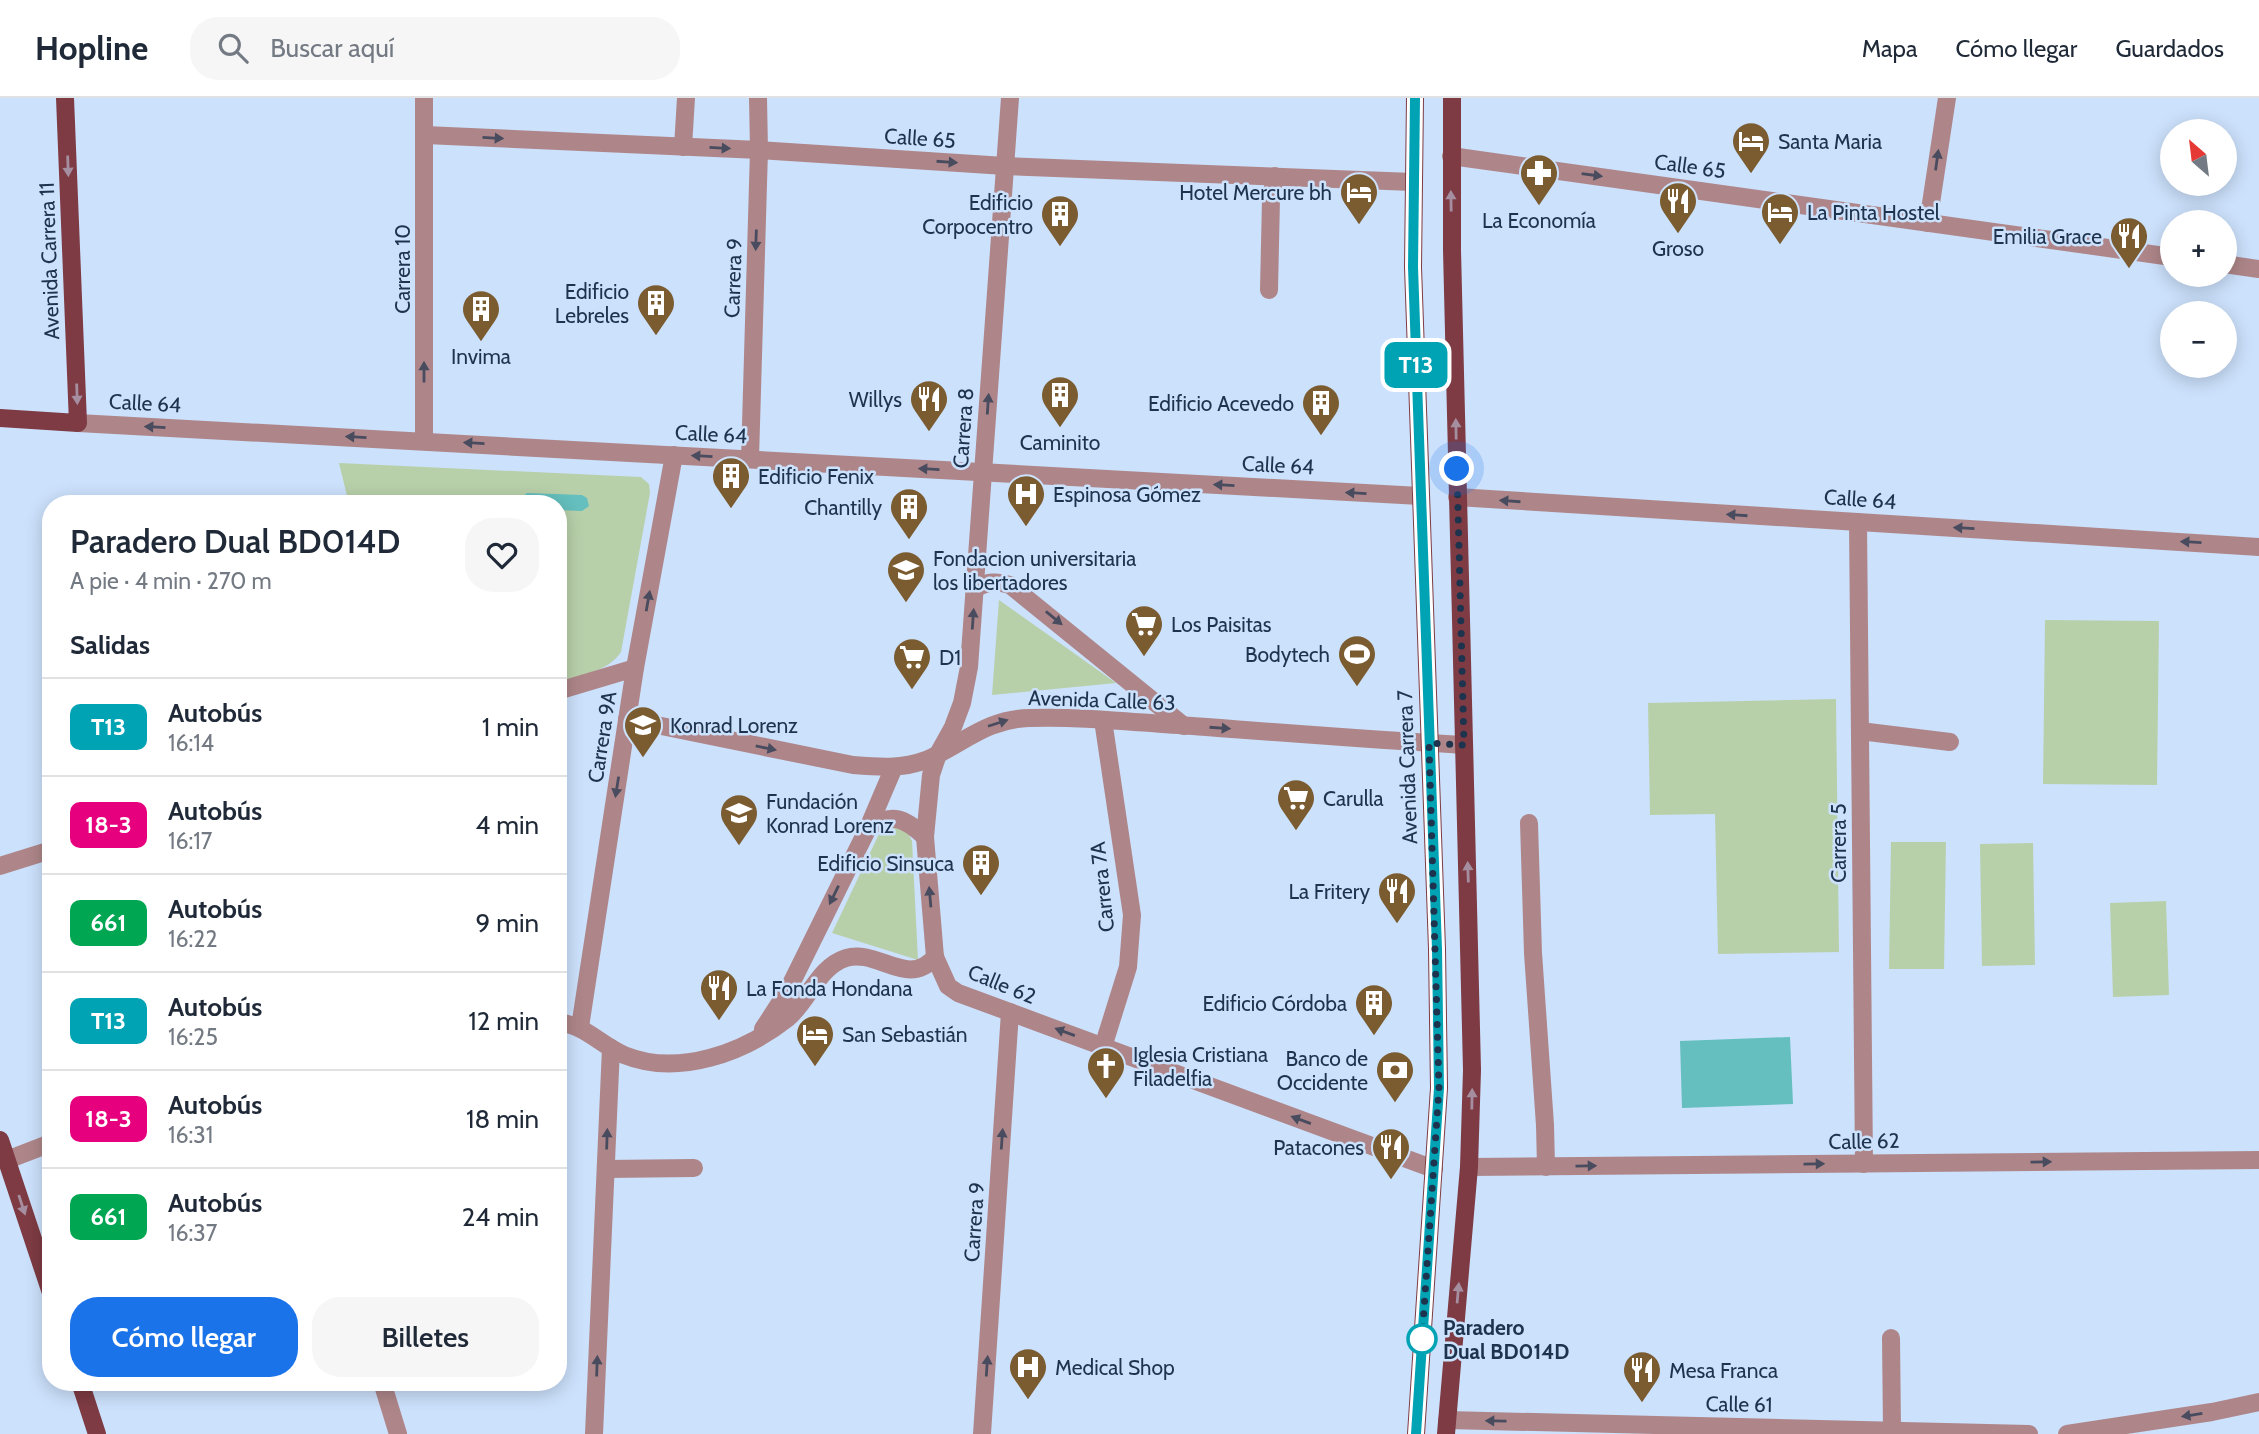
<!DOCTYPE html>
<html lang="es">
<head>
<meta charset="utf-8">
<style>
	:root { --surface:#fff; --page:#f6f6f7; --text:#1f2937; --muted:#747a83; --line:#e0e1e3; --accent:#1a73e8 }
	body { margin:0; font-family:Cabin,sans-serif; background:var(--page); color:var(--text); height:100vh; display:flex; flex-direction:column; font-size:26px; white-space:nowrap }
	* { box-sizing:border-box; margin:0 }
	p { font-size:23px; color:var(--muted) }
	.icon { flex:none; width:38px; height:38px; fill:none; stroke:currentColor; stroke-width:2; stroke-linecap:round; stroke-linejoin:round }
	.map { position:relative; flex:1; overflow:hidden }
	.panel { position:absolute; left:42px; top:397px; width:525px; height:896px; display:flex; flex-direction:column; background:var(--surface); border-radius:28px; box-shadow:0 4px 18px #0003 }
	.panel>* { flex:none }
	.badge { padding:0 14px; border-radius:10px; font-size:24px; line-height:46px }
	.needle { width:46px; rotate:332deg }
	.fabs { position:absolute; left:2160px; top:21px; display:grid; gap:14px }
	.fabs a { display:grid; place-items:center; width:77px; height:77px; border-radius:50%; background:var(--surface); box-shadow:0 4px 18px #0003; font-size:35px }
	.you { position:absolute; width:35px; height:35px; margin:-18px; border:5px solid #fff; border-radius:50%; background:#1a73e8; box-shadow:0 0 0 10px #1a73e833 }
	.map>.badge { position:absolute; translate:-50% -50%; box-shadow:0 0 0 4px #fff }
	h2 { padding:0 28px; font-size:26px; line-height:63px }
	.round { display:grid; place-items:center; flex:none; width:74px; height:74px; border-radius:28px; background:var(--page) }
	.headline { display:flex; align-items:center; justify-content:space-between; height:119px; padding:0 28px }
	h1 { font-size:33px; font-weight:600; line-height:52px }
	.button { display:flex; gap:14px; margin-top:auto; padding:14px 28px }
	.button a { flex:1; height:80px; border-radius:28px; background:var(--accent); color:#fff; font-size:28px; font-weight:600; line-height:80px; text-align:center }
	.button a+a { background:var(--page); color:var(--text) }
	ul { padding:0; list-style:none }
	li { display:flex; align-items:center; gap:21px; height:98px; padding:0 28px; border-top:2px solid var(--line) }
	li div { flex:1 }
	li b { display:block; font-size:26px }
	li em { font-style:normal }
	li .badge { min-width:77px; font-weight:700; text-align:center }
	header { display:flex; align-items:center; gap:42px; box-sizing:border-box; height:98px; padding:0 35px; background:var(--surface); border-bottom:2px solid var(--line) }
	header strong { font-size:33px }
	nav { display:flex; gap:38px; margin-inline-start:auto; font-size:24px }
	.search { width:490px; height:63px; background:var(--page); display:flex; align-items:center; gap:18px; box-sizing:border-box; padding:0 24px; border-radius:28px; color:var(--muted); font-size:26px }
	.map>svg:first-child { display:block }
</style>
</head>
<body>
<header>
<strong>Hopline</strong>
<div class="search"><svg class="icon" aria-label="search" viewBox="0 0 24 24"><circle cx="10" cy="10" r="6"/><path d="M15 15l6 6"/></svg>Buscar aquí</div>
<nav><a>Mapa</a><a>Cómo llegar</a><a>Guardados</a></nav>
</header>
<div class="map">
<svg width="2259" height="1336" viewBox="0 0 2259 1336">
	<rect width="100%" height="100%" fill="#cce1fc"/>
	<g fill="#b8d0aa">
		<path d="M339 365 641 379 649 386 650 395 621 554C608 574 580 577 558 584V406H349Z"/>
		<path d="M999 502 1116 585 992 597Z"/>
		<path d="M2045 522 2159 523 2157 687 2043 686Z"/>
		<path d="M1836 601 1839 854 1718 856 1715 716 1650 717 1648 605Z"/>
		<path d="M893 727 905 730 912 743 918 862 832 835 879 736Z"/>
		<path d="M1891 744H1946L1944 871H1889Z"/>
		<path d="M2033 745 2035 867 1982 868 1980 746Z"/>
		<path d="M2166 803 2169 897 2113 899 2110 805Z"/>
	</g>
	<g fill="#64bfbe">
		<path d="M527 395 582 397 587 400 589 408 582 413 558 412V406H521V400Z"/>
		<path d="M1790 939 1793 1006 1682 1010 1680 943Z"/>
	</g>
	<g fill="none" stroke-linecap="round" stroke-linejoin="round">
		<g stroke="#ae8689" stroke-width="18">
			<path d="M1010 0 969 569 962 605 953 629 938 656 931 677 925 739 935 859 948 888 958 895 1434 1071"/>
			<path d="M425 37 759 52 1005 68 1413 84"/>
			<path d="M683 49 686 0"/>
			<path d="M1451 58 2172 159"/>
			<path d="M1928 125 1947 0"/>
			<path d="M2224 166 2259 171"/>
			<path d="M1269 192 1271 101 1275 78"/>
			<path d="M78 325 1420 398"/>
			<path d="M424 343V0"/>
			<path d="M750 361 759 52 758 0"/>
			<path d="M1457 399 2259 449"/>
			<path d="M1858 424 1864 1066"/>
			<path d="M975 491C988 483 996 483 1010 487L1184 628"/>
			<path d="M558 593 635 570"/>
			<path d="M627 621 853 667C878 669 903 671 926 662 963 646 986 621 1029 620 1083 618 1139 625 1193 628 1284 635 1374 642 1464 647"/>
			<path d="M1860 633 1950 644"/>
			<path d="M1529 725 1533 855 1545 1027 1546 1069"/>
			<path d="M868 730C892 714 905 720 925 739"/>
			<path d="M0 768 51 752"/>
			<path d="M558 924C587 928 599 946 624 957 678 979 744 955 788 920 809 902 818 869 846 860 877 850 908 891 935 859"/>
			<path d="M580 929 635 570 674 357"/>
			<path d="M763 931 787 894 868 730 894 669"/>
			<path d="M1103 949 1128 869 1132 817 1103 622"/>
			<path d="M7 1062 51 1045"/>
			<path d="M1469 1069 2259 1062"/>
			<path d="M606 1071 694 1070"/>
			<path d="M1891 1240 1892 1333"/>
			<path d="M382 1284 398 1336"/>
			<path d="M1447 1322 2029 1336"/>
			<path d="M594 1336 611 950"/>
			<path d="M982 1336 1010 914"/>
			<path d="M2067 1336 2212 1314 2259 1304"/>
		</g>
		<g stroke="#7e3b43" stroke-width="18">
			<path d="M1415 0 1413 169 1437 851 1439 990 1416 1336"/>
			<path d="M0 320 78 325 65 0"/>
			<path d="M0 1042 51 1195"/>
			<path d="M80 1284 97 1336"/>
			<path d="M1446 1336 1469 1069 1472 972 1452 152V0"/>
		</g>
	</g>
	<defs><path id="oneway-solid" d="M-6-.8H1V-3.2L6.5 0L1 3.2V.8H-6Z" transform="scale(1.75)"/></defs>
	<g fill="#494c5f">
		<use href="#oneway-solid" transform="translate(493 40) rotate(3)"/>
		<use href="#oneway-solid" transform="translate(720 50) rotate(3)"/>
		<use href="#oneway-solid" transform="translate(1937 62) rotate(-82)"/>
		<use href="#oneway-solid" transform="translate(947 64) rotate(4)"/>
		<use href="#oneway-solid" transform="translate(1592 77) rotate(8)"/>
		<use href="#oneway-solid" transform="translate(756 142) rotate(92)"/>
		<use href="#oneway-solid" transform="translate(424 274) rotate(-90)"/>
		<use href="#oneway-solid" transform="translate(988 306) rotate(-86)"/>
		<use href="#oneway-solid" transform="translate(155 329) rotate(-177)"/>
		<use href="#oneway-solid" transform="translate(356 339) rotate(-177)"/>
		<use href="#oneway-solid" transform="translate(474 345) rotate(-177)"/>
		<use href="#oneway-solid" transform="translate(702 358) rotate(-177)"/>
		<use href="#oneway-solid" transform="translate(929 371) rotate(-177)"/>
		<use href="#oneway-solid" transform="translate(1224 387) rotate(-177)"/>
		<use href="#oneway-solid" transform="translate(1356 395) rotate(-177)"/>
		<use href="#oneway-solid" transform="translate(1510 403) rotate(-176)"/>
		<use href="#oneway-solid" transform="translate(1737 417) rotate(-176)"/>
		<use href="#oneway-solid" transform="translate(1964 430) rotate(-177)"/>
		<use href="#oneway-solid" transform="translate(2191 444) rotate(-177)"/>
		<use href="#oneway-solid" transform="translate(648 503) rotate(-80)"/>
		<use href="#oneway-solid" transform="translate(1054 520) rotate(39)"/>
		<use href="#oneway-solid" transform="translate(973 521) rotate(-86)"/>
		<use href="#oneway-solid" transform="translate(998 625) rotate(-18)"/>
		<use href="#oneway-solid" transform="translate(1220 630) rotate(4)"/>
		<use href="#oneway-solid" transform="translate(766 650) rotate(11)"/>
		<use href="#oneway-solid" transform="translate(617 689) rotate(99)"/>
		<use href="#oneway-solid" transform="translate(834 797) rotate(116)"/>
		<use href="#oneway-solid" transform="translate(930 799) rotate(-95)"/>
		<use href="#oneway-solid" transform="translate(1065 934) rotate(-160)"/>
		<use href="#oneway-solid" transform="translate(1301 1022) rotate(-160)"/>
		<use href="#oneway-solid" transform="translate(607 1041) rotate(-88)"/>
		<use href="#oneway-solid" transform="translate(1002 1041) rotate(-86)"/>
		<use href="#oneway-solid" transform="translate(2041 1064) rotate(-1)"/>
		<use href="#oneway-solid" transform="translate(1814 1066) rotate(-1)"/>
		<use href="#oneway-solid" transform="translate(1586 1068) rotate(-1)"/>
		<use href="#oneway-solid" transform="translate(597 1268) rotate(-88)"/>
		<use href="#oneway-solid" transform="translate(987 1268) rotate(-86)"/>
		<use href="#oneway-solid" transform="translate(2192 1317) rotate(171)"/>
		<use href="#oneway-solid" transform="translate(1496 1323) rotate(-179)"/>
	</g>
	<g fill="#a58ea0">
		<use href="#oneway-solid" transform="translate(68 68) rotate(88)"/>
		<use href="#oneway-solid" transform="translate(1451 103) rotate(-91)"/>
		<use href="#oneway-solid" transform="translate(77 296) rotate(88)"/>
		<use href="#oneway-solid" transform="translate(1456 331) rotate(-91)"/>
		<use href="#oneway-solid" transform="translate(1468 774) rotate(-92)"/>
		<use href="#oneway-solid" transform="translate(1472 1001) rotate(-89)"/>
		<use href="#oneway-solid" transform="translate(22 1107) rotate(72)"/>
		<use href="#oneway-solid" transform="translate(1458 1195) rotate(-85)"/>
	</g>
	<g fill="none" stroke-linecap="round" stroke-linejoin="round">
		<defs>
			<path id="line" d="M1415 0 1413 169 1437 851 1439 990 1416 1336"/>
		</defs>
		<use href="#line" stroke="#fff" stroke-width="16"/>
		<use href="#line" stroke="#00a3b4" stroke-width="10"/>
		<path stroke="#1e334d" stroke-width="7" stroke-dasharray="0 12.6" d="M1422 1241 1439 990 1429 645 1464 647 1457 371"/>
	</g>
	<defs>
		<symbol id="hotel-pin" viewBox="-11 -11 22 30"><path d="M0 17L-7.5 6A9.5 9.5 0 1 1 7.5 6Z" fill="#7b5c31" stroke="#cce1fc"/><path d="M-6-4.5h1.5V1H6V5H4.5V3h-9V5H-6ZM-4 0a1.8 1.8 0 1 1 3.6 0ZM.5 0V-2.5h3Q6-2.5 6 0Z" fill="#fff"/></symbol>
		<symbol id="pharmacy-pin" viewBox="-11 -11 22 30"><path d="M0 17L-7.5 6A9.5 9.5 0 1 1 7.5 6Z" fill="#7b5c31" stroke="#cce1fc"/><path d="M-2-6h4v4h4v4h-4v4h-4v-4h-4v-4h4Z" fill="#fff"/></symbol>
		<symbol id="restaurant-pin" viewBox="-11 -11 22 30"><path d="M0 17L-7.5 6A9.5 9.5 0 1 1 7.5 6Z" fill="#7b5c31" stroke="#cce1fc"/><path d="M-5-6h1v4h1v-4h1v4h1v-4h1v5L-1.5 .5V6h-2V.5L-5-1ZM5-6V6H3V1.5H1.5Q1.5-4 5-6Z" fill="#fff"/></symbol>
		<symbol id="building-pin" viewBox="-11 -11 22 30"><path d="M0 17L-7.5 6A9.5 9.5 0 1 1 7.5 6Z" fill="#7b5c31" stroke="#cce1fc"/><path d="M-4-6H4V6H1V3H-1V6H-4ZM-2.5-4.3h1.7v1.8h-1.7ZM.8-4.3h1.7v1.8H.8ZM-2.5-1h1.7V.8h-1.7ZM.8-1h1.7V.8H.8Z" fill="#fff"/></symbol>
		<symbol id="hospital-pin" viewBox="-11 -11 22 30"><path d="M0 17L-7.5 6A9.5 9.5 0 1 1 7.5 6Z" fill="#7b5c31" stroke="#cce1fc"/><path d="M-5-5h3v3.5h4V-5h3V5h-3V1.5h-4V5h-3Z" fill="#fff"/></symbol>
		<symbol id="university-pin" viewBox="-11 -11 22 30"><path d="M0 17L-7.5 6A9.5 9.5 0 1 1 7.5 6Z" fill="#7b5c31" stroke="#cce1fc"/><path d="M0-5L7-2L0 1L-7-2ZM-4 1L0 2.5L4 1V4Q0 6-4 4Z" fill="#fff"/></symbol>
		<symbol id="supermarket-pin" viewBox="-11 -11 22 30"><path d="M0 17L-7.5 6A9.5 9.5 0 1 1 7.5 6Z" fill="#7b5c31" stroke="#cce1fc"/><path d="M-6-5.5h2.5l.6 2H6L4.5 2H-2.5L-4.4-4H-6ZM-1.5 3.2a1.3 1.3 0 1 0 .1 0ZM3 3.2a1.3 1.3 0 1 0 .1 0Z" fill="#fff"/></symbol>
		<symbol id="stadium-pin" viewBox="-11 -11 22 30"><path d="M0 17L-7.5 6A9.5 9.5 0 1 1 7.5 6Z" fill="#7b5c31" stroke="#cce1fc"/><path d="M0-5a6.5 5 0 1 0 0 10a6.5 5 0 1 0 0-10ZM-3.5-1.8h7v3.6h-7Z" fill="#fff"/></symbol>
		<symbol id="church-pin" viewBox="-11 -11 22 30"><path d="M0 17L-7.5 6A9.5 9.5 0 1 1 7.5 6Z" fill="#7b5c31" stroke="#cce1fc"/><path d="M-1.2-6h2.4v3.5h3.3v2.4h-3.3V6h-2.4V-.1h-3.3v-2.4h3.3Z" fill="#fff"/></symbol>
		<symbol id="bank-pin" viewBox="-11 -11 22 30"><path d="M0 17L-7.5 6A9.5 9.5 0 1 1 7.5 6Z" fill="#7b5c31" stroke="#cce1fc"/><path d="M-6-4H6V4H-6ZM0-2.3a2.3 2.3 0 1 0 0 4.6a2.3 2.3 0 1 0 0-4.6Z" fill="#fff"/></symbol>
	</defs>
	<g fill-rule="evenodd">
		<use href="#hotel-pin" x="1729" y="21" width="44" height="60"/>
		<use href="#pharmacy-pin" x="1517" y="53" width="44" height="60"/>
		<use href="#hotel-pin" x="1337" y="72" width="44" height="60"/>
		<use href="#restaurant-pin" x="1656" y="81" width="44" height="60"/>
		<use href="#hotel-pin" x="1758" y="92" width="44" height="60"/>
		<use href="#building-pin" x="1038" y="94" width="44" height="60"/>
		<use href="#restaurant-pin" x="2107" y="116" width="44" height="60"/>
		<use href="#building-pin" x="634" y="183" width="44" height="60"/>
		<use href="#building-pin" x="459" y="189" width="44" height="60"/>
		<use href="#building-pin" x="1038" y="275" width="44" height="60"/>
		<use href="#restaurant-pin" x="907" y="279" width="44" height="60"/>
		<use href="#building-pin" x="1299" y="283" width="44" height="60"/>
		<use href="#building-pin" x="709" y="356" width="44" height="60"/>
		<use href="#hospital-pin" x="1004" y="374" width="44" height="60"/>
		<use href="#building-pin" x="887" y="387" width="44" height="60"/>
		<use href="#university-pin" x="884" y="450" width="44" height="60"/>
		<use href="#supermarket-pin" x="1122" y="504" width="44" height="60"/>
		<use href="#stadium-pin" x="1335" y="534" width="44" height="60"/>
		<use href="#supermarket-pin" x="890" y="537" width="44" height="60"/>
		<use href="#university-pin" x="621" y="605" width="44" height="60"/>
		<use href="#supermarket-pin" x="1274" y="678" width="44" height="60"/>
		<use href="#university-pin" x="717" y="693" width="44" height="60"/>
		<use href="#building-pin" x="959" y="743" width="44" height="60"/>
		<use href="#restaurant-pin" x="1375" y="771" width="44" height="60"/>
		<use href="#restaurant-pin" x="697" y="868" width="44" height="60"/>
		<use href="#building-pin" x="1352" y="883" width="44" height="60"/>
		<use href="#hotel-pin" x="793" y="914" width="44" height="60"/>
		<use href="#church-pin" x="1084" y="946" width="44" height="60"/>
		<use href="#bank-pin" x="1373" y="950" width="44" height="60"/>
		<use href="#restaurant-pin" x="1369" y="1027" width="44" height="60"/>
		<use href="#hospital-pin" x="1006" y="1247" width="44" height="60"/>
		<use href="#restaurant-pin" x="1620" y="1250" width="44" height="60"/>
	</g>
	<circle fill="#fff" stroke="#00a3b4" stroke-width="3.5" cx="1422" cy="1241" r="14"/>
	<g text-anchor="middle" dominant-baseline="central" stroke-width="5" stroke-linejoin="round" paint-order="stroke">
		<g font-size="21" fill="#1e334d" stroke="#cce1fc">
			<text transform="translate(920 40) rotate(4)">Calle 65</text>
			<text transform="translate(1690 68) rotate(8)">Calle 65</text>
			<text transform="translate(49 163) rotate(-92)">Avenida Carrera 11</text>
			<text transform="translate(402 171) rotate(-90)">Carrera 10</text>
			<text transform="translate(733 180) rotate(-88)">Carrera 9</text>
			<text transform="translate(145 305) rotate(3)">Calle 64</text>
			<text transform="translate(963 330) rotate(-86)">Carrera 8</text>
			<text transform="translate(711 336) rotate(3)">Calle 64</text>
			<text transform="translate(1278 367) rotate(3)">Calle 64</text>
			<text transform="translate(1860 401) rotate(4)">Calle 64</text>
			<text transform="translate(1102 602) rotate(2)">Avenida Calle 63</text>
			<text transform="translate(602 639) rotate(-81)">Carrera 9A</text>
			<text transform="translate(1407 669) rotate(-92)">Avenida Carrera 7</text>
			<text transform="translate(1838 745) rotate(-90)">Carrera 5</text>
			<text transform="translate(1102 789) rotate(-96)">Carrera 7A</text>
			<text transform="translate(1002 886) rotate(22)">Calle 62</text>
			<text transform="translate(1864 1043) rotate(-1)">Calle 62</text>
			<text transform="translate(974 1124) rotate(-86)">Carrera 9</text>
			<text transform="translate(1739 1306) rotate(1)">Calle 61</text>
		</g>
		<g font-size="21" fill="#1e334d" stroke="#cce1fc" text-anchor="start">
			<text x="1778" y="43">Santa Maria</text>
			<text x="1332" y="94" text-anchor="end">Hotel Mercure bh</text>
			<text x="1033" y="104" text-anchor="end">Edificio<tspan x="1033" dy="24">Corpocentro</tspan></text>
			<text x="1807" y="114">La Pinta Hostel</text>
			<text x="1539" y="122" text-anchor="middle">La Economía</text>
			<text x="2102" y="138" text-anchor="end">Emilia Grace</text>
			<text x="1678" y="150" text-anchor="middle">Groso</text>
			<text x="629" y="193" text-anchor="end">Edificio<tspan x="629" dy="24">Lebreles</tspan></text>
			<text x="481" y="258" text-anchor="middle">Invima</text>
			<text x="902" y="301" text-anchor="end">Willys</text>
			<text x="1294" y="305" text-anchor="end">Edificio Acevedo</text>
			<text x="1060" y="344" text-anchor="middle">Caminito</text>
			<text x="758" y="378">Edificio Fenix</text>
			<text x="1053" y="396">Espinosa Gómez</text>
			<text x="882" y="409" text-anchor="end">Chantilly</text>
			<text x="933" y="460">Fondacion universitaria<tspan x="933" dy="24">los libertadores</tspan></text>
			<text x="1171" y="526">Los Paisitas</text>
			<text x="1330" y="556" text-anchor="end">Bodytech</text>
			<text x="939" y="559">D1</text>
			<text x="670" y="627">Konrad Lorenz</text>
			<text x="1323" y="700">Carulla</text>
			<text x="766" y="703">Fundación<tspan x="766" dy="24">Konrad Lorenz</tspan></text>
			<text x="954" y="765" text-anchor="end">Edificio Sinsuca</text>
			<text x="1370" y="793" text-anchor="end">La Fritery</text>
			<text x="746" y="890">La Fonda Hondana</text>
			<text x="1347" y="905" text-anchor="end">Edificio Córdoba</text>
			<text x="842" y="936">San Sebastián</text>
			<text x="1133" y="956">Iglesia Cristiana<tspan x="1133" dy="24">Filadelfia</tspan></text>
			<text x="1368" y="960" text-anchor="end">Banco de<tspan x="1368" dy="24">Occidente</tspan></text>
			<text x="1364" y="1049" text-anchor="end">Patacones</text>
			<text x="1055" y="1269">Medical Shop</text>
			<text x="1669" y="1272">Mesa Franca</text>
		</g>
		<g font-size="21" font-weight="bold" fill="#1e334d" stroke="#cce1fc" text-anchor="start">
			<text x="1443" y="1229">Paradero<tspan x="1443" dy="24">Dual BD014D</tspan></text>
		</g>
	</g>
</svg>
<div class="fabs">
<a><svg class="needle" viewBox="-14 -14 28 28"><path d="M0-13l5 13h-10z" fill="#e53935"/><path d="M0 13l5-13h-10z" fill="#747a83"/></svg></a>
<a>+</a>
<a>−</a>
</div>
<div class="you" style="left:1457px;top:371px"></div>
<b class="badge" style="left:1416px;top:267px;background:#00a3b4;color:#fff">T13</b>
<section class="panel">
<div class="headline"><div><h1>Paradero Dual BD014D</h1><p>A pie · 4 min · 270 m</p></div><a class="round"><svg class="icon" aria-label="heart" viewBox="0 0 24 24"><path d="M12 20l-8-8c-3-5 5-10 8-4 3-6 11-1 8 4z"/></svg></a></div>
<h2>Salidas</h2>
<ul>
<li><span class="badge" style="background:#00a3b4;color:#fff">T13</span><div><b>Autobús</b><p>16:14</p></div><em>1 min</em></li>
<li><span class="badge" style="background:#e6007e;color:#fff">18-3</span><div><b>Autobús</b><p>16:17</p></div><em>4 min</em></li>
<li><span class="badge" style="background:#00a651;color:#fff">661</span><div><b>Autobús</b><p>16:22</p></div><em>9 min</em></li>
<li><span class="badge" style="background:#00a3b4;color:#fff">T13</span><div><b>Autobús</b><p>16:25</p></div><em>12 min</em></li>
<li><span class="badge" style="background:#e6007e;color:#fff">18-3</span><div><b>Autobús</b><p>16:31</p></div><em>18 min</em></li>
<li><span class="badge" style="background:#00a651;color:#fff">661</span><div><b>Autobús</b><p>16:37</p></div><em>24 min</em></li>
</ul>
<div class="button"><a>Cómo llegar</a><a>Billetes</a></div>
</section>
</div>
</body>
</html>
